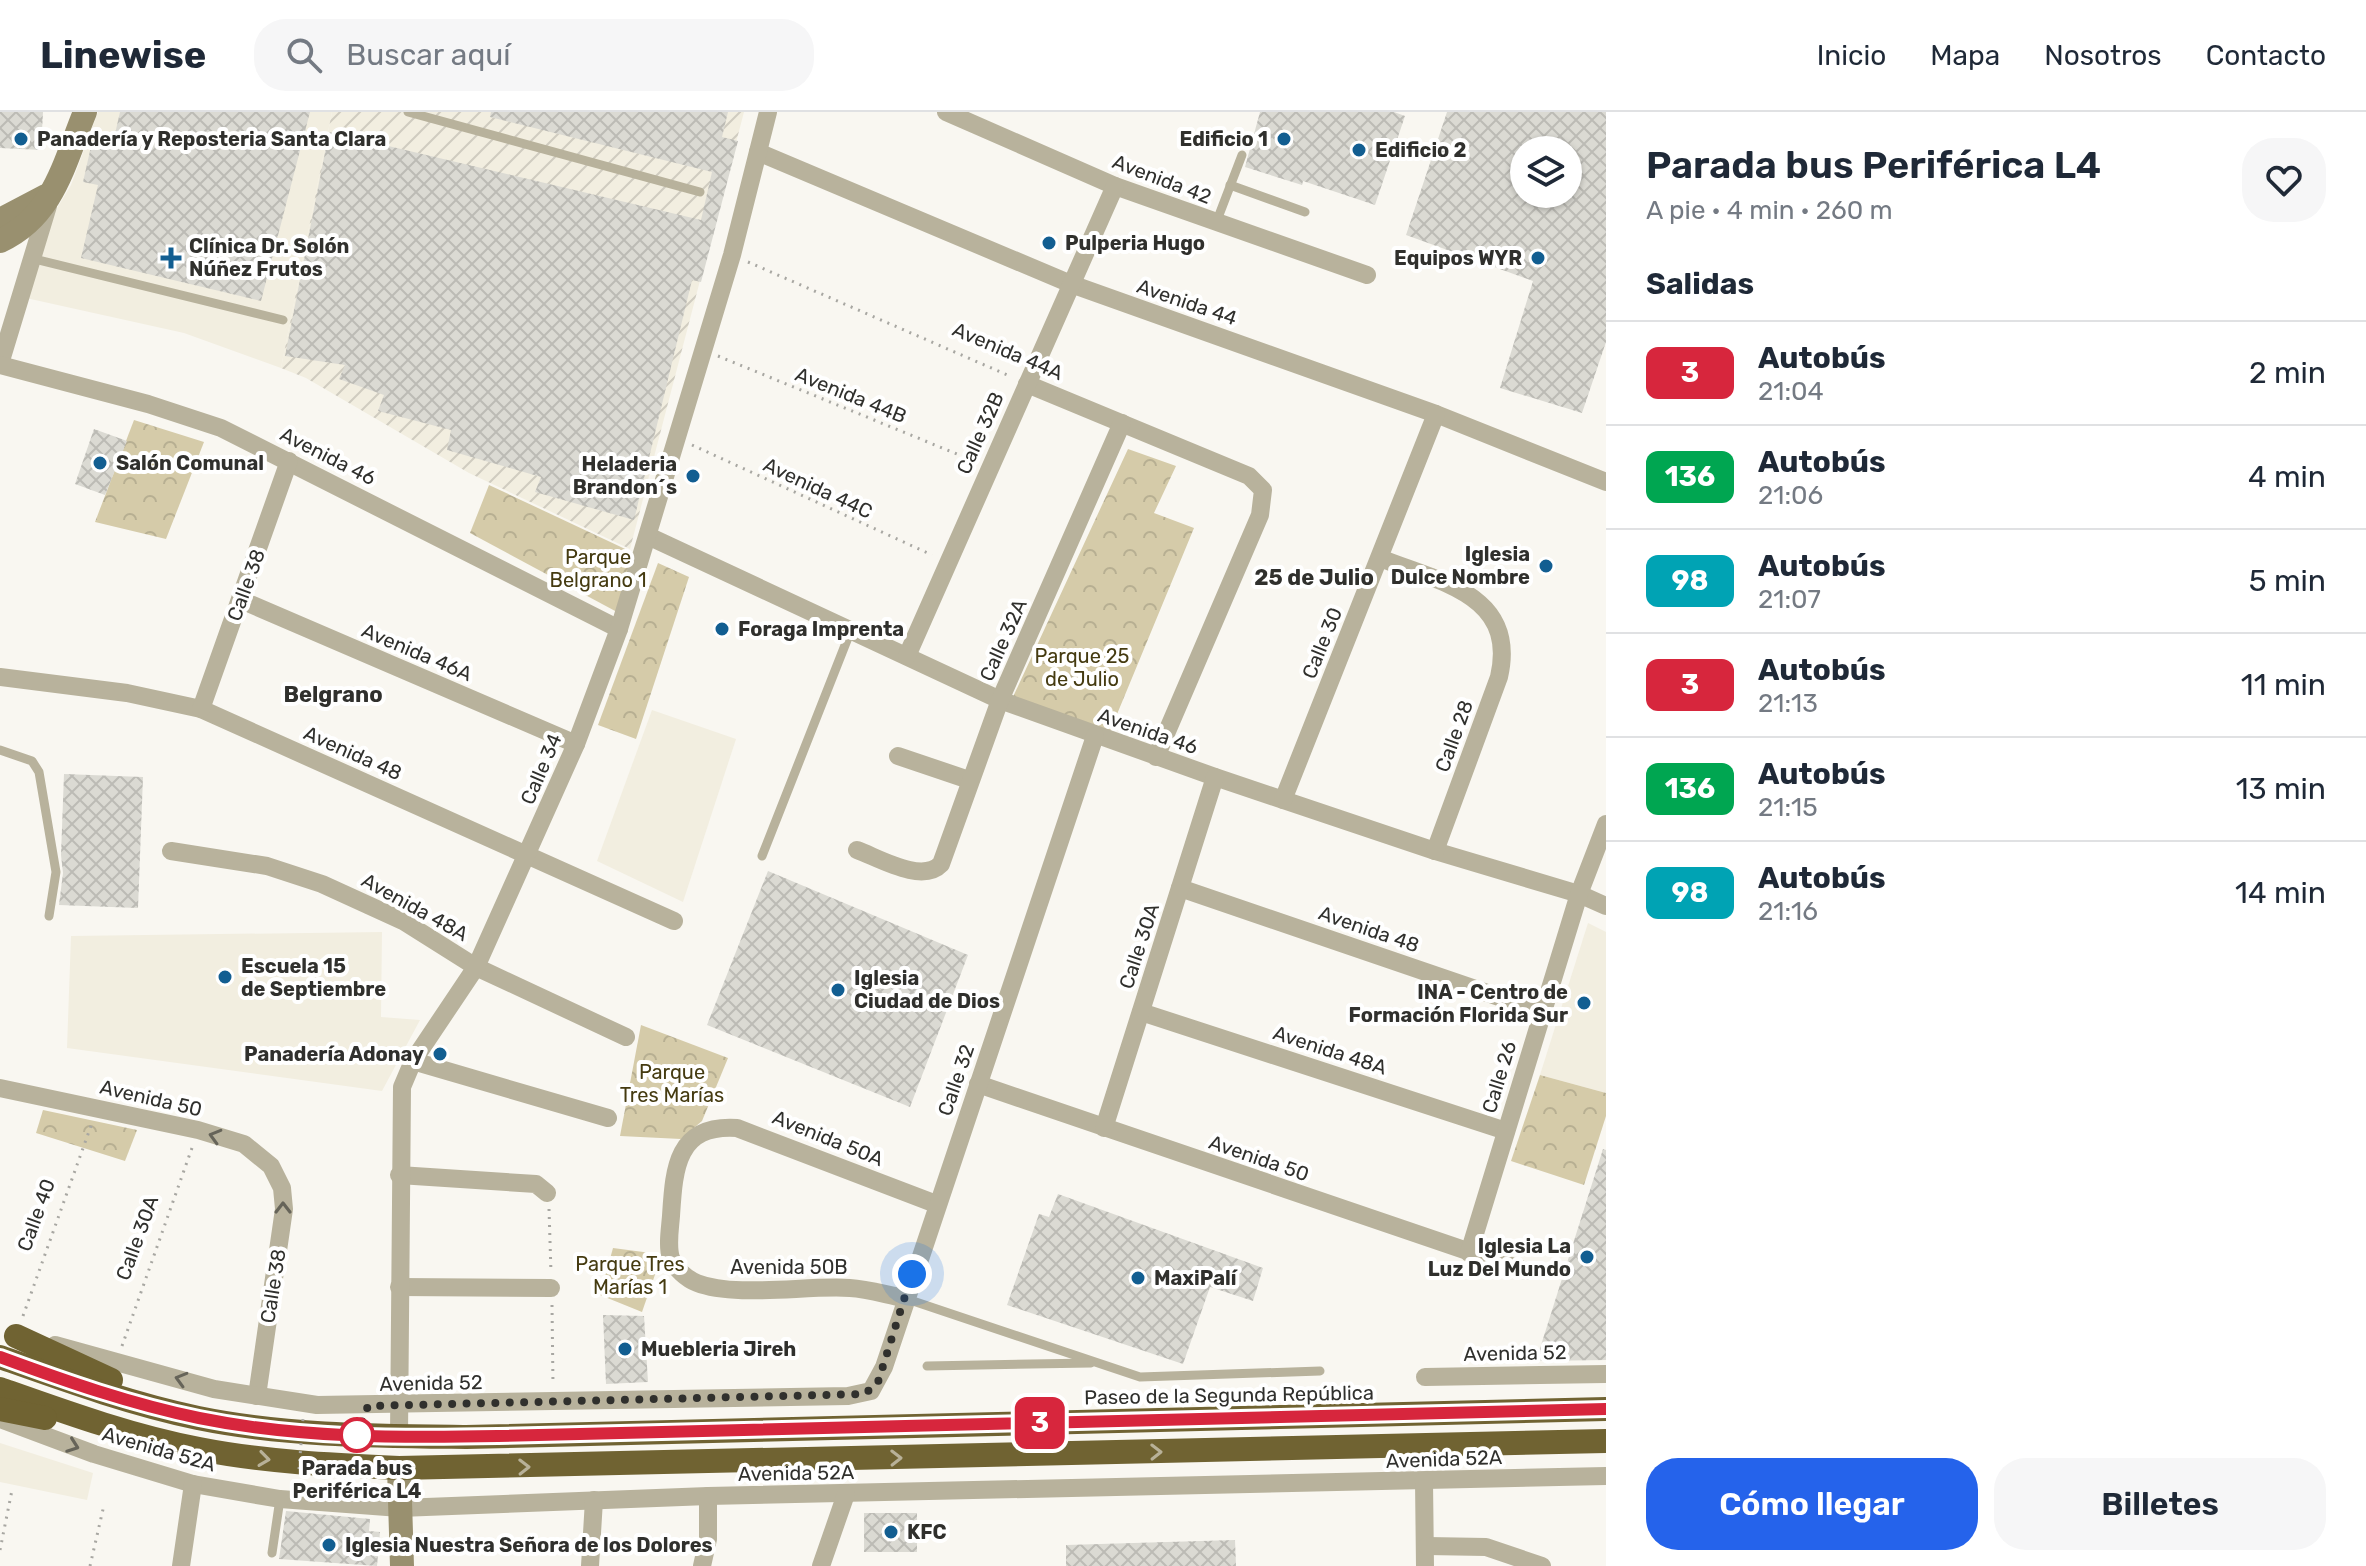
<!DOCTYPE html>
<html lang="es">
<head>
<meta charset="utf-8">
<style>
	:root { --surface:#fff; --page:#f6f6f7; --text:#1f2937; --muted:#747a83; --line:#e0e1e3; --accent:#2563eb }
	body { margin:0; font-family:Rubik,sans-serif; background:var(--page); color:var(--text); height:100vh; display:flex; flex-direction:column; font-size:30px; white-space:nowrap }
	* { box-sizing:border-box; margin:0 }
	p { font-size:26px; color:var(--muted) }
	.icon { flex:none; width:44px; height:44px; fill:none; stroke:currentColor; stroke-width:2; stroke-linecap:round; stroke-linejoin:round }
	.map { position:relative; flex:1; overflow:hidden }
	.sheet { display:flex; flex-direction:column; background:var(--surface); width:760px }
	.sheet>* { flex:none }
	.badge { padding:0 16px; border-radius:12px; font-size:28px; line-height:52px }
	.fabs { position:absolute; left:1510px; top:24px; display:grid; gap:16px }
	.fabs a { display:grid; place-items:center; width:72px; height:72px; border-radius:50%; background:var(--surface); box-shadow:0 2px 6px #0004; font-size:40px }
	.you { position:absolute; width:40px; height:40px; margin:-20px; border:6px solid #fff; border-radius:50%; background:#1a73e8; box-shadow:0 0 0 12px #1a73e833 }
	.map>.badge { position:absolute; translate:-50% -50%; box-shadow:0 0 0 4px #fff }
	h2 { padding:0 40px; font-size:30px; line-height:72px }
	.round { display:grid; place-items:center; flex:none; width:84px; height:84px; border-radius:32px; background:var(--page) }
	.headline { display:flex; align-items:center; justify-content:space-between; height:136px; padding:0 40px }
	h1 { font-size:38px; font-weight:600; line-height:60px }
	.action { display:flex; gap:16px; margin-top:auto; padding:16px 40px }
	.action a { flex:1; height:92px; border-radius:32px; background:var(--accent); color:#fff; font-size:32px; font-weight:600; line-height:92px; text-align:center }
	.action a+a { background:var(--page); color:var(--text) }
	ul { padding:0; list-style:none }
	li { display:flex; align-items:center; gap:24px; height:104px; padding:0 40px; border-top:2px solid var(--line) }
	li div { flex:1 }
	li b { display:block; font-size:30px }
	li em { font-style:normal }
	li .badge { min-width:88px; font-weight:700; text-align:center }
	header { display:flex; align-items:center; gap:48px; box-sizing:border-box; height:112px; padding:0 40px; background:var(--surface); border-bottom:2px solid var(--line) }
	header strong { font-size:38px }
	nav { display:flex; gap:44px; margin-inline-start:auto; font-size:28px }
	.search { width:560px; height:72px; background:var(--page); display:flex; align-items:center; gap:20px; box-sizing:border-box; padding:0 28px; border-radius:32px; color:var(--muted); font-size:30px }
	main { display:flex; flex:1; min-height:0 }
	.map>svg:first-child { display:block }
</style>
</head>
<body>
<header>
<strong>Linewise</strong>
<div class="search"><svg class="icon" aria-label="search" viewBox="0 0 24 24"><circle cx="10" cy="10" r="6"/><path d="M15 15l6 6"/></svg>Buscar aquí</div>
<nav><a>Inicio</a><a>Mapa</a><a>Nosotros</a><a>Contacto</a></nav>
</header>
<main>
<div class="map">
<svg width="1606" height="1454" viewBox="0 0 1606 1454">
	<defs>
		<pattern id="industrial-furrows" width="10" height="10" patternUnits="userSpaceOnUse" patternTransform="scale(2)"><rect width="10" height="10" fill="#f2eee0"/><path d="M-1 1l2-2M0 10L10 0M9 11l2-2" fill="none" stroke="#d0ccc0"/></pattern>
		<pattern id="forest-crowns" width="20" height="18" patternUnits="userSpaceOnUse" patternTransform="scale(2)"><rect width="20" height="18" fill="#d5cba9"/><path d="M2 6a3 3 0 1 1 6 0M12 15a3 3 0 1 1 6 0" fill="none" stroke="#b7af92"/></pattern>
		<pattern id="building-cross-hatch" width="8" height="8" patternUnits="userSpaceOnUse" patternTransform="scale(2)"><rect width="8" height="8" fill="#dbdad3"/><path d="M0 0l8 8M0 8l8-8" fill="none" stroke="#bcbbb5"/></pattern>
	</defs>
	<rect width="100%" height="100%" fill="#f9f7f1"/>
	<g fill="#f2eee0">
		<path d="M98 0H332L281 256 184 221 26 186 51 106 71 73Z"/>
		<path d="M652 598 736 627 683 790 597 749Z"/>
		<path d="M1588 811 1606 820V981L1540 963Z"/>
		<path d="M382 820 381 905 420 908 382 979 67 936 71 824Z"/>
		<path d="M0 1331 93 1361 87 1388 0 1370Z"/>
	</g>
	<path fill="url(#industrial-furrows)" d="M332 0H744L630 437 469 361 306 266 281 256Z"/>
	<g fill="url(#forest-crowns)">
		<path d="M134 308 204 330 166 427 95 410Z"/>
		<path d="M1128 337 1176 354 1154 401 1194 416 1108 624 1012 587Z"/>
		<path d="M489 373 638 443 617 500 470 421Z"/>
		<path d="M658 451 689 465 636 627 598 613Z"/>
		<path d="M641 913 728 946 702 1009 681 1027 620 1024Z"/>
		<path d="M1540 963 1606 981V1004L1584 1073 1511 1049Z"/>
		<path d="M43 998 137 1018 125 1049 36 1021Z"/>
		<path d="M613 1136 651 1141 658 1154 642 1200 600 1183Z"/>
	</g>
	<g fill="url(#building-cross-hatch)" fill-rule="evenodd">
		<path d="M0 0H43L41 38 0 36Z"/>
		<path d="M120 0H310L261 189 81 146 98 73 83 70 92 30 112 35Z"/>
		<path d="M491 0H728L722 25 738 29 701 170 692 168 634 408 535 380 541 365 447 338 451 318 378 299 384 283 339 267 345 253 285 244 329 20 701 108 712 60 490 5Z"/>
		<path d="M1260 0H1394L1405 4 1375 93 1303 69 1302 73 1245 55Z"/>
		<path d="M1447 0H1606V230L1582 301 1500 276 1533 169 1406 123ZM1524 38H1568V82H1524Z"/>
		<path d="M94 317 127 329 105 383 75 372Z"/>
		<path d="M64 662 143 665 138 796 59 793 63 761 61 743Z"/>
		<path d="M768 759 968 843 910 995 707 913Z"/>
		<path d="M1603 1037 1606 1038V1248L1536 1249Z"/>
		<path d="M1058 1082 1263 1156 1253 1189 1210 1175 1183 1252 1007 1193 1039 1102 1049 1105Z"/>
		<path d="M603 1203 644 1204 648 1270 606 1272Z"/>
		<path d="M286 1399 370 1407 369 1419 380 1420 377 1454 279 1447Z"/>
		<rect x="864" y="1401" width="53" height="39"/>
		<path d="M1235 1428 1236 1454H1066V1433Z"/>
	</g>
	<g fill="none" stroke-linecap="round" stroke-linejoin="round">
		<g stroke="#a8a7a2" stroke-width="3" stroke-dasharray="2 6" stroke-linecap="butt">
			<path d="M748 150 1012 265"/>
			<path d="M718 244 974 349"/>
			<path d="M692 333 932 443"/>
			<path d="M549 1097 551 1161"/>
			<path d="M552 1193 553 1273"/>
			<path d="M23 1204 92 1011"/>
			<path d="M122 1234 193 1033"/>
			<path d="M0 1438 12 1378"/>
			<path d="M90 1454 104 1393"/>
		</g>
		<g stroke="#b8b29c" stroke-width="9">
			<path d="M408 0 700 80"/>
			<path d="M1230 73 1305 100"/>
			<path d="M1216 111 1242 43"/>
			<path d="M30 146 283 208"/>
			<path d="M0 638 32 649 39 660 56 760 49 804"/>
			<path d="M762 744 851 518"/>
			<path d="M904 1186 1140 1265 1320 1259"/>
			<path d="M927 1254 1091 1251"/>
			<path d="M272 1441 280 1387"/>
		</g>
		<g stroke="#b8b29c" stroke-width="18">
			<path d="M946 0 1115 74 1367 163"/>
			<path d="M758 40 1071 172 1436 302 1606 370"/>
			<path d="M0 252 48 94"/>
			<path d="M0 253 148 292 221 316 619 517"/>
			<path d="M1027 272 1249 364 1263 378 1260 403 1156 645"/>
			<path d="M648 424 1000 588 1215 665 1435 739 1579 782 1606 794"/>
			<path d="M1380 446C1439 470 1518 482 1499 565L1435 739"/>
			<path d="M241 488 576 632"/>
			<path d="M907 544 1115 74"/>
			<path d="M0 565 127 581 201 597 674 809"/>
			<path d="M201 597 289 349"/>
			<path d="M898 644 969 668"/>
			<path d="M1283 688 1436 302"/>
			<path d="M857 738C879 746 922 772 941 752L1000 588 1122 311"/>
			<path d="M171 739 267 754 322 772 403 809 476 855 626 925"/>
			<path d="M1180 776 1543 900"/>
			<path d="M1141 900 1506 1019"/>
			<path d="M413 949 608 1006"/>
			<path d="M978 972 1526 1159"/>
			<path d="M0 976 198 1018 244 1032 271 1054 282 1076 284 1097 257 1284"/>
			<path d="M1104 1016 1215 665"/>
			<path d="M399 1063 536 1072 547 1081"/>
			<path d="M1469 1141 1579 782 1606 712"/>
			<path d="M399 1175 551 1176"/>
			<path d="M904 1186C887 1183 868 1177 850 1176 807 1173 735 1186 697 1171 687 1167 675 1157 671 1146 667 1134 670 1117 671 1104 674 1057 676 1012 737 1016L936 1092"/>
			<path d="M55 1233 214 1277 317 1293 848 1284 871 1279 884 1255 1095 624"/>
			<path d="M1425 1265 1606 1262"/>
			<path d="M0 1307 94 1342 193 1372 280 1387 400 1396 708 1384 1606 1364"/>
			<path d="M399 1324 402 975 413 949 476 855 576 632 619 517 732 143 768 0"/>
			<path d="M1424 1369 1425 1454"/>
			<path d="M1427 1434 1486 1435 1542 1454"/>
			<path d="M181 1454 193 1372"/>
			<path d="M590 1454 594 1388"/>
			<path d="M702 1454 708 1427V1384"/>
			<path d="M821 1454 846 1382"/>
		</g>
		<g stroke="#99906f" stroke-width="24">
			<path d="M0 108 46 84"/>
			<path d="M0 129C54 104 64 51 85 0"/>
			<path d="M399 1356 402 1454"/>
		</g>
		<g stroke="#706332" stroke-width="24">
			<path d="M16 1224 111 1268"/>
			<path d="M0 1245C65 1268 131 1292 198 1306 286 1324 377 1324 466 1325L1606 1297"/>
			<path d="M0 1277C65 1300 131 1324 199 1337 265 1350 332 1353 399 1356L1606 1329"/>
			<path d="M0 1297 45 1306"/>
		</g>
		<path stroke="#a8a7a2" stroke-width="3" stroke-dasharray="2 6" stroke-linecap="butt" d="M299 1357 303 1307"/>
	</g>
	<defs><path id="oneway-chevron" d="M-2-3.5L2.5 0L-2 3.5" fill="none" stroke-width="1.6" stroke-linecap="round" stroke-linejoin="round" transform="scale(2)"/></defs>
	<g stroke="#666459">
		<use href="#oneway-chevron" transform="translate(215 1024) rotate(-164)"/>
		<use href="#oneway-chevron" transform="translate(283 1096) rotate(-90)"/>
		<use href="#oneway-chevron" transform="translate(181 1267) rotate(-164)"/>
		<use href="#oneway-chevron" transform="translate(73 1334) rotate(20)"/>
	</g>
	<g stroke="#b8b198">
		<use href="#oneway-chevron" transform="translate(1156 1340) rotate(-1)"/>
		<use href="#oneway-chevron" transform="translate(896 1346) rotate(-1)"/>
		<use href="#oneway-chevron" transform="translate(264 1347) rotate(8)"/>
		<use href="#oneway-chevron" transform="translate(524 1355) rotate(-1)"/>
	</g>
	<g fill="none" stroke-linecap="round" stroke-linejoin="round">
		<defs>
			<path id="line" d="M0 1245C65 1269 131 1292 199 1306 297 1326 399 1326 498 1324L1606 1297"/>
		</defs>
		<use href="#line" stroke="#fff" stroke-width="18"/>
		<use href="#line" stroke="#d7263d" stroke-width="12"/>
		<path stroke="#30302d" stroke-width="8" stroke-dasharray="0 14.4" d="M357 1323 368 1294 865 1282 878 1270 912 1162"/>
	</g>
	<g fill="#125e91" stroke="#fff" stroke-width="3">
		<circle cx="21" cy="27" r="8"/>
		<circle cx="1284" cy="27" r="8"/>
		<circle cx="1359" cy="38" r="8"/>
		<circle cx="1049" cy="131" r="8"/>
		<path d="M167 134h8v8h8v8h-8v8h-8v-8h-8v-8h8z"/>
		<circle cx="1538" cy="146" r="8"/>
		<circle cx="100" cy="351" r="8"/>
		<circle cx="693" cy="364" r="8"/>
		<circle cx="1546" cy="454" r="8"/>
		<circle cx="722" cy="517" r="8"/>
		<circle cx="225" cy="865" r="8"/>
		<circle cx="838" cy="878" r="8"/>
		<circle cx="1584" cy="891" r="8"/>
		<circle cx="440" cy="942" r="8"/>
		<circle cx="1587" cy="1145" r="8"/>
		<circle cx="1138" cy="1166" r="8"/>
		<circle cx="625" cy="1237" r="8"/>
		<circle cx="891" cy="1420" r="8"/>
		<circle cx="329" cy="1433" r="8"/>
	</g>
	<circle fill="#fff" stroke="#d7263d" stroke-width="4" cx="357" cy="1323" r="16"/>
	<g text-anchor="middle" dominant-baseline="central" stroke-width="8" stroke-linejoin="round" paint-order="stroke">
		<g font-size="20" font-weight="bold" fill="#30302d" stroke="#fff" text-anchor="start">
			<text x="37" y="27">Panadería y Reposteria Santa Clara</text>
			<text x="1268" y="27" text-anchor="end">Edificio 1</text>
			<text x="1375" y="38">Edificio 2</text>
			<text x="1065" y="131">Pulperia Hugo</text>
			<text x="189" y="134">Clínica Dr. Solón<tspan x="189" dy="23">Núñez Frutos</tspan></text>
			<text x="1522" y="146" text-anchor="end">Equipos WYR</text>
			<text x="116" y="351">Salón Comunal</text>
			<text x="677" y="352" text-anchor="end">Heladeria<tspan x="677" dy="23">Brandon´s</tspan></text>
			<text x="1530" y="442" text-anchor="end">Iglesia<tspan x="1530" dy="23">Dulce Nombre</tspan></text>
			<text x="738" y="517">Foraga Imprenta</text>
			<text x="241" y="854">Escuela 15<tspan x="241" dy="23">de Septiembre</tspan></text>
			<text x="854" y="866">Iglesia<tspan x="854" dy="23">Ciudad de Dios</tspan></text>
			<text x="1568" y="880" text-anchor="end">INA - Centro de<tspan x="1568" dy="23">Formación Florida Sur</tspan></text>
			<text x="424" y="942" text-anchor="end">Panadería Adonay</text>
			<text x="1571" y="1134" text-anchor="end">Iglesia La<tspan x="1571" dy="23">Luz Del Mundo</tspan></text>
			<text x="1154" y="1166">MaxiPalí</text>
			<text x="641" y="1237">Muebleria Jireh</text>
			<text x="907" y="1420">KFC</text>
			<text x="345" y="1433">Iglesia Nuestra Señora de los Dolores</text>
		</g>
		<g font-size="20" fill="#30302d" stroke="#fff">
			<text transform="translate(1162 67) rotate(21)">Avenida 42</text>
			<text transform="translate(1187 190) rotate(19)">Avenida 44</text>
			<text transform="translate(1008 239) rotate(23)">Avenida 44A</text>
			<text transform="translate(851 283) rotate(22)">Avenida 44B</text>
			<text transform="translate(980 321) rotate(-66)">Calle 32B</text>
			<text transform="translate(328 344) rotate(27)">Avenida 46</text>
			<text transform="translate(818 376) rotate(25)">Avenida 44C</text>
			<text transform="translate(246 473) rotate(-70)">Calle 38</text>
			<text transform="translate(1003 528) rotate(-66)">Calle 32A</text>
			<text transform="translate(1322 531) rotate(-68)">Calle 30</text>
			<text transform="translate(417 540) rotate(23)">Avenida 46A</text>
			<text transform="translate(1148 619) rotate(19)">Avenida 46</text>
			<text transform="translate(1454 624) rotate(-70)">Calle 28</text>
			<text transform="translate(353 641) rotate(24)">Avenida 48</text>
			<text transform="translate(541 657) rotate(-67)">Calle 34</text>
			<text transform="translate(415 795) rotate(29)">Avenida 48A</text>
			<text transform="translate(1369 817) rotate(19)">Avenida 48</text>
			<text transform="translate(1139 834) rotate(-72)">Calle 30A</text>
			<text transform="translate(1330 938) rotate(18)">Avenida 48A</text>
			<text transform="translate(1499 965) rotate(-73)">Calle 26</text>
			<text transform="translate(956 968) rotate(-71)">Calle 32</text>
			<text transform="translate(151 986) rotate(13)">Avenida 50</text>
			<text transform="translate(828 1026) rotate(22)">Avenida 50A</text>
			<text transform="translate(1259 1046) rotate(19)">Avenida 50</text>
			<text transform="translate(36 1103) rotate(-70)">Calle 40</text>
			<text transform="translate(137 1126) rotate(-70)">Calle 30A</text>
			<text x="789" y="1155">Avenida 50B</text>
			<text transform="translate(273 1174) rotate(-81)">Calle 38</text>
			<text transform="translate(1515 1241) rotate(-1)">Avenida 52</text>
			<text transform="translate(431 1271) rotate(-1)">Avenida 52</text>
			<text transform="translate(1229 1283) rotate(-1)">Paseo de la Segunda República</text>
			<text transform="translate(159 1337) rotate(16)">Avenida 52A</text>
			<text transform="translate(1444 1347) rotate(-2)">Avenida 52A</text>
			<text transform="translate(796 1361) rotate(-1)">Avenida 52A</text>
		</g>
		<g font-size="20" fill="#453b11" stroke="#fff">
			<text x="598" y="445">Parque<tspan x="598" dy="23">Belgrano 1</tspan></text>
			<text x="1082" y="544">Parque 25<tspan x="1082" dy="23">de Julio</tspan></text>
			<text x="672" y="960">Parque<tspan x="672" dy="23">Tres Marías</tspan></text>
			<text x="630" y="1152">Parque Tres<tspan x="630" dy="23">Marías 1</tspan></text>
		</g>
		<g font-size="20" font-weight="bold" fill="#30302d" stroke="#fff">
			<text x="357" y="1356">Parada bus<tspan x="357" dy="23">Periférica L4</tspan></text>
		</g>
		<g font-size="22" font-weight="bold" fill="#30302d" stroke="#fff">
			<text x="1314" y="465">25 de Julio</text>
			<text x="333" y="582">Belgrano</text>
		</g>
	</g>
</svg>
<div class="fabs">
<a><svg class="icon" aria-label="layers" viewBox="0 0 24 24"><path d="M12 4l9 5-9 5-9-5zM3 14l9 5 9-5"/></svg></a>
</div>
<div class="you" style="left:912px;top:1162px"></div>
<b class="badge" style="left:1040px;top:1311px;background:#d7263d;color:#fff">3</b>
</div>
<section class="sheet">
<div class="headline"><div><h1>Parada bus Periférica L4</h1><p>A pie · 4 min · 260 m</p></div><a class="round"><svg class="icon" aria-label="heart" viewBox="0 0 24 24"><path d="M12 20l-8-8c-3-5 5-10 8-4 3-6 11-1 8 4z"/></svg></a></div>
<h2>Salidas</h2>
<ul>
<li><span class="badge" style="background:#d7263d;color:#fff">3</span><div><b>Autobús</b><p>21:04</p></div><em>2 min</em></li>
<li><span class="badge" style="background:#00a651;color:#fff">136</span><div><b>Autobús</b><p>21:06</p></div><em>4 min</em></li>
<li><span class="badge" style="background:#00a3b4;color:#fff">98</span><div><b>Autobús</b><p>21:07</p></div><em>5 min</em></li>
<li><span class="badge" style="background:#d7263d;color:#fff">3</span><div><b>Autobús</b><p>21:13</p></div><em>11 min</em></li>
<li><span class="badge" style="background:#00a651;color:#fff">136</span><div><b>Autobús</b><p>21:15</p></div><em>13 min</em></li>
<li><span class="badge" style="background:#00a3b4;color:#fff">98</span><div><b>Autobús</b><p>21:16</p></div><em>14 min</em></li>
</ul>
<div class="action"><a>Cómo llegar</a><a>Billetes</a></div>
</section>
</main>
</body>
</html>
